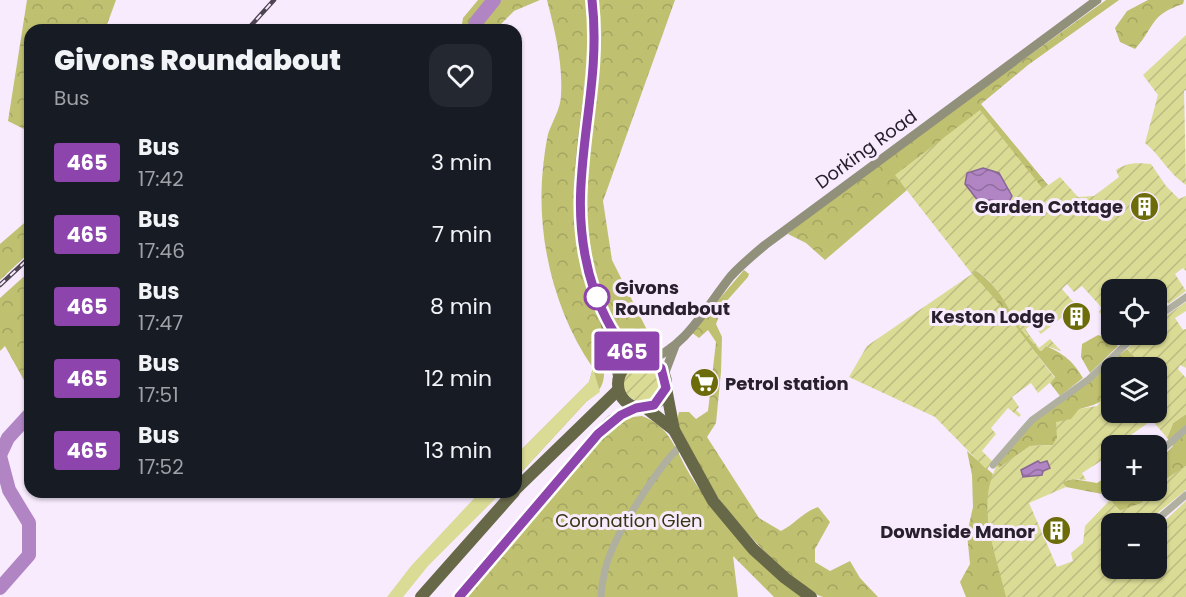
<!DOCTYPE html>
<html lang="en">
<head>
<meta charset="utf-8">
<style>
	:root { --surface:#171b24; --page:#242831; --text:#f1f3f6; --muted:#9ea1a6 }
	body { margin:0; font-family:Poppins,sans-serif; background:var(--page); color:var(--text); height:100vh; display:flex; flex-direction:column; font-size:22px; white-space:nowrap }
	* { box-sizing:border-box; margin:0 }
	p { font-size:20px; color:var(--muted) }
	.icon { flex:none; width:33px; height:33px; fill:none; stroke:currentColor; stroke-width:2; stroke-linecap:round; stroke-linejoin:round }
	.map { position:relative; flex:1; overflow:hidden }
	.details { position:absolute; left:24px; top:24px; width:498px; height:474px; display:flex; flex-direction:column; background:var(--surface); border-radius:18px; box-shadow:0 2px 4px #0004 }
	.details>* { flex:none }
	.badge { padding:0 12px; border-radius:4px; font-size:21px; line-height:39px }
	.controls { position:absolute; left:1101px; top:279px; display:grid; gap:12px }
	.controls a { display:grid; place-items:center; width:66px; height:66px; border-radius:12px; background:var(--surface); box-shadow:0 2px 4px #0004; font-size:30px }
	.map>.badge { position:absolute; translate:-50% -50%; box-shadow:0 0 0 3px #fff }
	.round { display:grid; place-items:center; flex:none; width:63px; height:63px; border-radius:18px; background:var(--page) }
	.head { display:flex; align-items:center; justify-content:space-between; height:102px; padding:0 30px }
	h1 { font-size:28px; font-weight:800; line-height:45px }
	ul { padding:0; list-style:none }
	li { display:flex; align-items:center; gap:18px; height:72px; padding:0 30px }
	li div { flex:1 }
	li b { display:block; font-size:22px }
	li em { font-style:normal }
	li .badge { min-width:66px; font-weight:700; text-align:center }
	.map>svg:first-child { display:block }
</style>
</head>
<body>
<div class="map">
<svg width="1186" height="597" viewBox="0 0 1186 597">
	<defs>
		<pattern id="forest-crowns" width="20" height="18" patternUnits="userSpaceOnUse" patternTransform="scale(1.5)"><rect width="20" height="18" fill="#bfc070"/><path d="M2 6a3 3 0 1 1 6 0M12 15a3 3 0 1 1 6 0" fill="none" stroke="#a4a561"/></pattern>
		<pattern id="garden-furrows" width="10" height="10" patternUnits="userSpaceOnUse" patternTransform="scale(1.5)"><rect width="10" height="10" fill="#dadb95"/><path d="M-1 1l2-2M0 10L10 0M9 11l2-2" fill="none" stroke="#bbbc81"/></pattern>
		<pattern id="water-waves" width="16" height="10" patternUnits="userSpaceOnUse" patternTransform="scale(1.5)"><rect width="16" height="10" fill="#b185c4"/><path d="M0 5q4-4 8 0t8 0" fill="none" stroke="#906c9f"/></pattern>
	</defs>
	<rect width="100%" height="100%" fill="#f8ebfe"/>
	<g fill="url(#forest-crowns)">
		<path d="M27 0H116L105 30H30V132L8 121Z"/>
		<path d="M478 0H540L514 11 495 30H461L463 18Z"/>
		<path d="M547 0H675L603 201 612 260 646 328 655 338 636 344 622 334C618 338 612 343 609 348 598 373 614 382 586 402L516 478V455L589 382 593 368C556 315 538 244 542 180 543 165 545 148 548 134 552 122 561 108 561 95 563 63 555 31 547 0Z"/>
		<path d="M1106 0H1119L1028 65 981 104 1048 185 1043 189 896 175 907 190 825 260 806 243 788 234 812 212Z"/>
		<path d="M1148 0H1184L1183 4C1149 15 1156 26 1135 49L1120 42 1115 28 1127 11Z"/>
		<path d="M30 218V252L0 280V244Z"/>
		<path d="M744 270 749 274 748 277 724 304 716 324 722 337 721 372 716 423 707 437 759 518 781 531C795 524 803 512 818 507L830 522 815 549V562L830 571 850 561 860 578 878 597C862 597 839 597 823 597 786 587 665 450 679 412H689L696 419 708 411 716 342 708 330 699 338 691 332Z"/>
		<path d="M975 270C998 283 1023 328 1041 351L1046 346C1064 354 1073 361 1083 378L1060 396 1050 383 1055 377 972 274Z"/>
		<path d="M30 271V391L5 346 0 351V298Z"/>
		<path d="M1098 335 1111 339 1118 346 1090 373 1081 357 1082 344Z"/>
		<path d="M1127 349 1140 362 1158 364 1163 376 1157 379 1156 368H1112C1111 399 1108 401 1080 409L1053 445 1030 446 999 468 997 465 1033 421Z"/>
		<path d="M1186 414V466L1157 486V462L1173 446 1167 438 1173 423Z"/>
		<path d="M642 416C672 427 676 453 692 478 721 523 766 559 805 597H774L733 556 738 597H465L536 511 614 426 632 417Z"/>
		<path d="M967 451 993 474 995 480 1015 597H966L960 582 970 564 967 534 973 507 972 475Z"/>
		<path d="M1111 474V487L1102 494 1066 487 1061 482 1073 479 1097 483Z"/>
		<path d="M1118 491H1153L1142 503 1120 511 1110 500Z"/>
	</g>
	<g fill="#dadb95">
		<path d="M593 368 600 392 586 402 516 478V455L589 382Z"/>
		<path d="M480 492H502L428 566 403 597H387L411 566Z"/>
	</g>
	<g fill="url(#garden-furrows)">
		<path d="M1186 35V90L1184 91 1186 185C1168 173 1161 156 1145 143L1158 95 1143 75Z"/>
		<path d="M980 110 1043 189 1060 177 1078 197 1094 196 1119 177 1116 170C1128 162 1137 163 1151 164L1166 186 1179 199 1186 196V271L1183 268 1175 274 1186 291 1169 304 1156 290H1112L1111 325 1099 312 1102 308 1082 286 1074 292 1067 284 1062 289 1076 305 1069 311 1066 308 1063 310 1066 314 1041 334 1032 324 1025 330 1039 348 1050 339 1061 351 1046 346 1040 351C1034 344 1027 337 1021 330 1008 309 998 283 975 270L972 274C1003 304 1027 344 1055 378L1038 393 1031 383 1012 397 1019 407 1016 410 1021 415 1019 417 1008 408 991 428 996 434 982 451 992 461 987 470 935 417 849 377 867 346 972 274 895 175Z"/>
		<path d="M1186 302V311L1175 318 1183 330 1186 329V368L1180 365 1178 369 1186 378V414L1173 423 1167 438 1152 420 1117 445 1112 446 1111 449 1102 457 1104 459 1082 473 1086 480 1073 479 1062 482 1066 487 1029 503 1057 567 1073 561 1071 553 1083 543 1085 526 1110 500 1120 511 1142 503 1153 491 1156 490 1158 484 1186 466V490L1145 523 1112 524V568H1156L1157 528 1186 501V597H1006C996 554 975 507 997 465L999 468 1030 446 1053 445 1057 438 1056 422 1071 419 1079 409 1097 406 1111 389 1112 412H1156L1157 379 1162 375 1158 365 1140 362 1127 349 1141 335H1148L1144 340 1149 344 1156 337 1157 322Z"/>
		<circle cx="641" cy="383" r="18"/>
	</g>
	<g fill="url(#water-waves)" stroke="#886796" stroke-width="1.5">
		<path d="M983 168 999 173 1012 196C1006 209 1000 213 986 211L965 184 967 173Z"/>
		<path d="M1038 461 1040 463 1047 461 1050 468 1043 471 1042 475 1023 477 1021 470Z"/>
	</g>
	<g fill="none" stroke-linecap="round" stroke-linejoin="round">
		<g stroke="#b185c4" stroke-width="14">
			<path d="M473 30 477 21 494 0"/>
			<path d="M0 455 8 438 30 414"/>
			<path d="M0 456 9 490 29 523V555L0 588"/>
		</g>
		<g stroke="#b0b0a1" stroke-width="7">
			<path d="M1156 318 1186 297"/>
			<path d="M1156 455 1186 429"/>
			<path d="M993 465 1032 420 1089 379 1137 334"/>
			<path d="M1109 492 1112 490"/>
			<path d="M1152 524 1186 495"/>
			<path d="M601 597C602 580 606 562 613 547 624 522 661 462 681 446"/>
		</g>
		<g stroke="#91917b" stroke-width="9">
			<path d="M647 360C684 351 708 304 731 276 741 265 753 255 765 245L1097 0"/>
			<path d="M664 375 675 346"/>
		</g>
		<g stroke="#7a7b5f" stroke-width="10">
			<path d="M592 0C599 68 578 134 579 201 579 243 592 278 604 318 610 336 613 357 618 376"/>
			<path d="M607 323 636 360"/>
		</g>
		<g stroke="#676848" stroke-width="12">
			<circle cx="642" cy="384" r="24"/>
			<path d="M666 388 674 430 713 501 753 549 785 578 811 597"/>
			<path d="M646 408 674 430"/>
			<path d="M516 489 618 390"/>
			<path d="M421 597 514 492"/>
			<path d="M459 597 598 434 613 420 636 408"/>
		</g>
		<defs>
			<g id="rail">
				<path d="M247 30 274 0"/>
				<path d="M0 285 30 257"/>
			</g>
		</defs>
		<use href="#rail" stroke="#4e4552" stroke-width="4.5"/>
		<use href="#rail" stroke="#f8ebfe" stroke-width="2" stroke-dasharray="7" stroke-linecap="butt"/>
	</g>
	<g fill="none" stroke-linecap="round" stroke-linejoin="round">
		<defs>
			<path id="line" d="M459 597 598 434 621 415 636 408 654 405 666 388 661 368 648 360H636C615 339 604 317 594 290 559 186 604 103 592 0"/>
		</defs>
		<use href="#line" stroke="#fff" stroke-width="14"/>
		<use href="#line" stroke="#8e44ad" stroke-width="9"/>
	</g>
	<defs>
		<symbol id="building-disc" viewBox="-11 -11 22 22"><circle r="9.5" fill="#6d6c0a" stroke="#f8ebfe"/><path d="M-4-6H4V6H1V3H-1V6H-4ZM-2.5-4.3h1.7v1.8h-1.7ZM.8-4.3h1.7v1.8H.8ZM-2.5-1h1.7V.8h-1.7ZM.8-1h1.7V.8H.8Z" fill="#fff"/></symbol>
		<symbol id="supermarket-disc" viewBox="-11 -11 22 22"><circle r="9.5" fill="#6d6c0a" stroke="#f8ebfe"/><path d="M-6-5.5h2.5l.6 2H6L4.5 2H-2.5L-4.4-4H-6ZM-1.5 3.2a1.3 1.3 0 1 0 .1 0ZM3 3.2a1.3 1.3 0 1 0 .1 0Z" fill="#fff"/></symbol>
	</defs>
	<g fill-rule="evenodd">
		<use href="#building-disc" x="1128" y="190" width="33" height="33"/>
		<use href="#building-disc" x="1060" y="300" width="33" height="33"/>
		<use href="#supermarket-disc" x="688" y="366" width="33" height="33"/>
		<use href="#building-disc" x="1040" y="514" width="33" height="33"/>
	</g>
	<circle fill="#fff" stroke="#8e44ad" stroke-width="3" cx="597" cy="297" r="12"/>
	<g text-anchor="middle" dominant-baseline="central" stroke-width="6" stroke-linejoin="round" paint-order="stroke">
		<g font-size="18" fill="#28202c" stroke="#f8ebfe">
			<text transform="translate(866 149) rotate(-36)">Dorking Road</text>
		</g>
		<g font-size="18" font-weight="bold" fill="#28202c" stroke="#f8ebfe" text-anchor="end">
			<text x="1123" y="206">Garden Cottage</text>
			<text x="1055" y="316">Keston Lodge</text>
			<text x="725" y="383" text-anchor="start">Petrol station</text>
			<text x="1035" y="531">Downside Manor</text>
		</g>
		<g font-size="18" font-weight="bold" fill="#28202c" stroke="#f8ebfe" text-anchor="start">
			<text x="615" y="287">Givons<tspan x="615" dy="21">Roundabout</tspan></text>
		</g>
		<g font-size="18" fill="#363613" stroke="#f8ebfe">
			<text x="629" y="520">Coronation Glen</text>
		</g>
	</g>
</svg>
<div class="controls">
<a><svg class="icon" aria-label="locate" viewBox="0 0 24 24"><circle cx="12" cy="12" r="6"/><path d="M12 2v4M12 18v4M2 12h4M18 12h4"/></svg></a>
<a><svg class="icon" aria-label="layers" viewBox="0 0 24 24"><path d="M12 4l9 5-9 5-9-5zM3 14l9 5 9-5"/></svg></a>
<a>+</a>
<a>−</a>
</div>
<b class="badge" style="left:627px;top:351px;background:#8e44ad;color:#fff">465</b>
<section class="details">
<div class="head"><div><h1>Givons Roundabout</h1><p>Bus</p></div><a class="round"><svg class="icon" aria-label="heart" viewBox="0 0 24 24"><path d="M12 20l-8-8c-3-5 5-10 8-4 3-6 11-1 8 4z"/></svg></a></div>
<ul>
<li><span class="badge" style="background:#8e44ad;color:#fff">465</span><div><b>Bus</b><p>17:42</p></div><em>3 min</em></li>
<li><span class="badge" style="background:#8e44ad;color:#fff">465</span><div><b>Bus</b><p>17:46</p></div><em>7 min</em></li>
<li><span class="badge" style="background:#8e44ad;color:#fff">465</span><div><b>Bus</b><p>17:47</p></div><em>8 min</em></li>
<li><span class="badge" style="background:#8e44ad;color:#fff">465</span><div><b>Bus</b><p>17:51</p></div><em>12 min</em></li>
<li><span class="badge" style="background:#8e44ad;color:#fff">465</span><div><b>Bus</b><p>17:52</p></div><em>13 min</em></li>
</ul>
</section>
</div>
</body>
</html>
